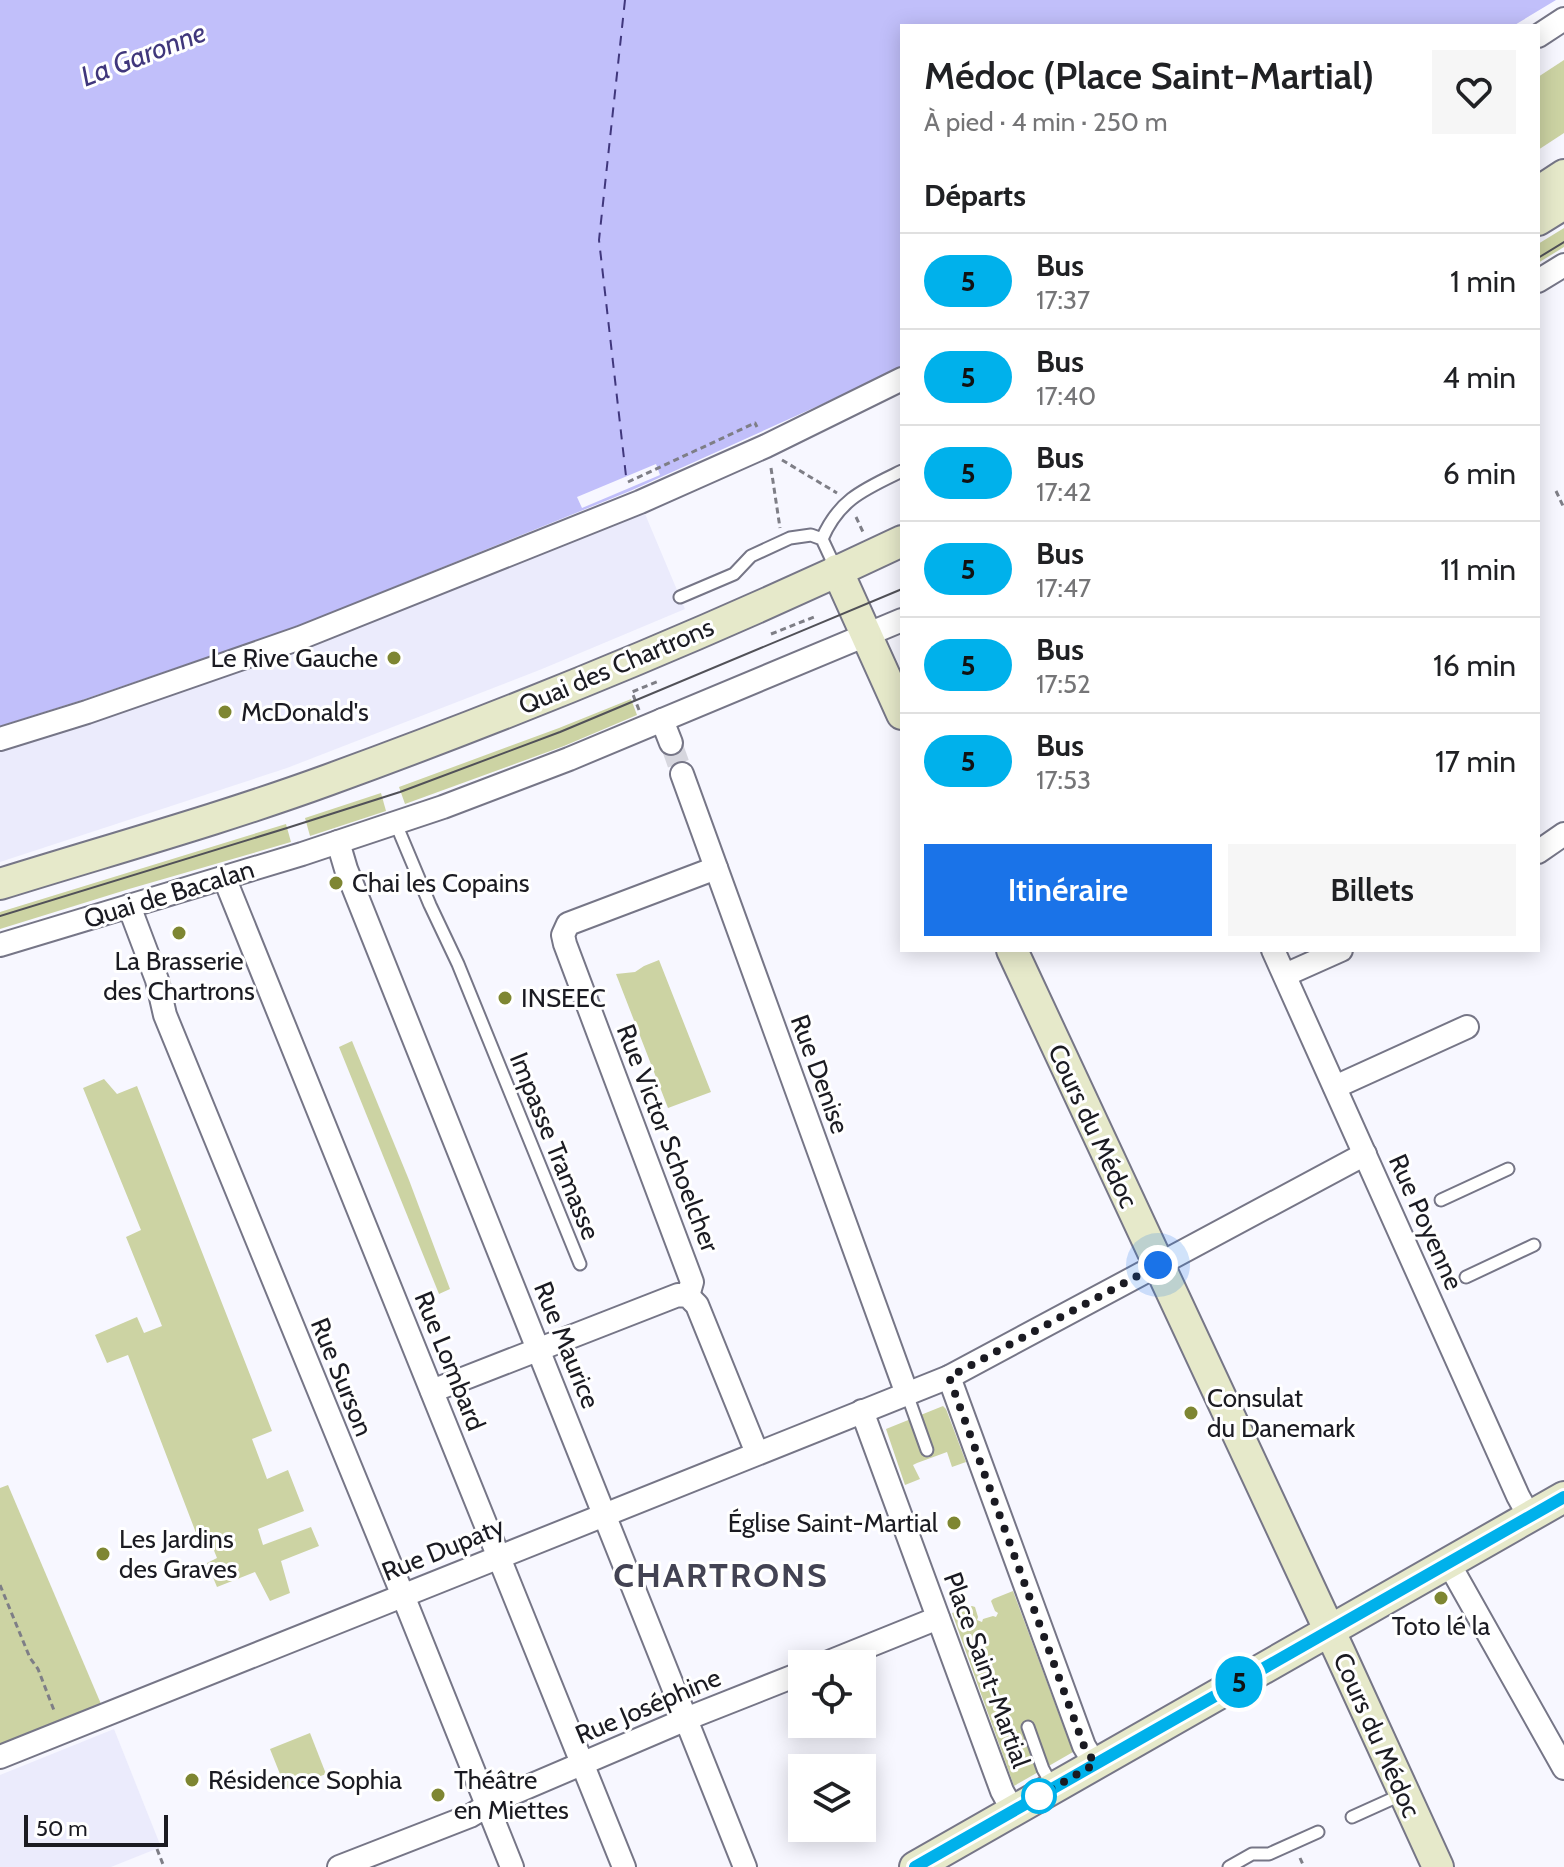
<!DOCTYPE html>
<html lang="fr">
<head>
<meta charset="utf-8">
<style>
	:root { --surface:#fff; --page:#f6f6f6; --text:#202124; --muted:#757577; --line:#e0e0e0; --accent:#1a73e8 }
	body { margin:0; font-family:Cabin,sans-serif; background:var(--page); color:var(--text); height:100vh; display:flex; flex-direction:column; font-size:30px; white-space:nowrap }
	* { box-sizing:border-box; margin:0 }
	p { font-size:26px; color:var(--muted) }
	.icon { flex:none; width:44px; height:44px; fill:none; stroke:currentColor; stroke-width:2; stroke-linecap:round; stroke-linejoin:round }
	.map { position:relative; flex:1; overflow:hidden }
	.details { position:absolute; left:900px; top:24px; width:640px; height:928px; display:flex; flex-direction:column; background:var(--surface); border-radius:0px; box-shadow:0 4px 20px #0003 }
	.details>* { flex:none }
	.badge { padding:0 16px; border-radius:26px; font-size:28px; line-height:52px }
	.controls { position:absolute; left:788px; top:1650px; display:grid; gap:16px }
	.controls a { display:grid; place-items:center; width:88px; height:88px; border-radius:0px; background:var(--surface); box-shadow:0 4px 20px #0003; font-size:40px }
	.scale { position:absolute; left:24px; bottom:20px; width:144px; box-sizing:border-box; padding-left:8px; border:4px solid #1b1b22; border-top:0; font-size:22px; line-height:28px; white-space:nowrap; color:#1b1b22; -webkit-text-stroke:6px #fff; paint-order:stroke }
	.you { position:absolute; width:40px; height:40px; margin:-20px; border:6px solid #fff; border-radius:50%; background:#1a73e8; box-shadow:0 0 0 12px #1a73e833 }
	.map>.badge { position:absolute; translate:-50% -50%; box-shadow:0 0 0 4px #fff }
	h2 { padding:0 24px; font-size:30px; line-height:72px }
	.round { display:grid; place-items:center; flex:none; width:84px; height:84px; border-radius:0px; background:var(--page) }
	.summary { display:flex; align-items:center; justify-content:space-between; height:136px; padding:0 24px }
	h1 { font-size:38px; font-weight:600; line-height:60px }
	.primary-button { display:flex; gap:16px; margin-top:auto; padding:16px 24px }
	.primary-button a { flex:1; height:92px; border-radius:0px; background:var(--accent); color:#fff; font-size:32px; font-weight:600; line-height:92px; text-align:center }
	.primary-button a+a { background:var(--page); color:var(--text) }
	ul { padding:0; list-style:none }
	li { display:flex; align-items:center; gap:24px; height:96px; padding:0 24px; border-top:2px solid var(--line) }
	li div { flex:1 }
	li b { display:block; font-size:30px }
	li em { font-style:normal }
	li .badge { min-width:88px; font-weight:700; text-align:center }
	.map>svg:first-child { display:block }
</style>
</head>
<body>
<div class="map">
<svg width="1564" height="1867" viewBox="0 0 1564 1867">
	<rect width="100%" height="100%" fill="#f7f7ff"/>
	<g fill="#ebebfc">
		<path d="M640 502 685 609 542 669 287 768 0 862V739Z"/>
		<path d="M114 1729 161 1847 111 1867H0V1775Z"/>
	</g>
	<g fill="#ccd3a3">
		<path d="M1564 60V133L1538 150V77Z"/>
		<path d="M1564 228V247L1538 263V244Z"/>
		<path d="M631 699 637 715 564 746 405 804 399 787 559 728Z"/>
		<path d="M381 793 386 811 310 836 305 818Z"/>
		<path d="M286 824 291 842 129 889 0 929V912Z"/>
		<path d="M659 960 711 1092 668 1108 616 974 635 972 644 966Z"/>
		<path d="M352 1041 409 1180 450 1289 439 1294 339 1047Z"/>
		<path d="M104 1079 117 1094 137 1086 272 1431 252 1439 267 1479 288 1470 304 1511 258 1529 263 1545 311 1527 319 1546 281 1561 290 1593 270 1601 255 1572 217 1587 207 1563 217 1558 211 1543 201 1546 128 1355 107 1363 95 1335 137 1317 144 1333 162 1326 126 1237 141 1230 83 1088Z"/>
		<path d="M943 1406 946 1409 966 1462 952 1467 947 1452 917 1463 913 1465 920 1479 905 1485 886 1429Z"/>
		<path d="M8 1485 101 1704 0 1744V1488Z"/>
		<path d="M1013 1591 1073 1752 1014 1786 952 1613 972 1606 975 1607 978 1617 977 1620 982 1622 983 1619 993 1616 996 1617 998 1613 995 1611 991 1601 993 1599Z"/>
		<path d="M310 1733 326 1774 286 1789 270 1749Z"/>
	</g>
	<path fill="#c1bffa" d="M0 0H1556L1513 26H902V368L630 491 298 626 82 700 0 726Z"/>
	<path fill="#f7f7ff" d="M656 464 660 475 582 508 577 497Z"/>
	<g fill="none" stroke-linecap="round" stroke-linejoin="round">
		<path stroke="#40377c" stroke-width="2" stroke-dasharray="10 8" stroke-linecap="butt" d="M625 0 599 240 626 476"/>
		<path stroke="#d6d6de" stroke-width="22" stroke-dasharray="22 11" stroke-linecap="butt" d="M671 743 682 774"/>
		<defs>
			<g id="lane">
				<path d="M822 539C839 499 865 489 902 471"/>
				<path d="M680 597 734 574 751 556 790 538 811 535 822 539 836 569"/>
				<path d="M396 824 430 905 458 964 580 1264"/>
				<path d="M1441 1200 1508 1169"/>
				<path d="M1466 1277 1534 1245"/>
				<path d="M907 1394 927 1450"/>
				<path d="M1028 1727 1043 1769 1053 1787"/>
				<path d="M1352 1817 1403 1794"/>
				<path d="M1229 1867 1252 1854H1269L1318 1832"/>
			</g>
			<g id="street">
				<path d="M1538 36 1564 19"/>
				<path d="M1538 281 1564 265"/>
				<path d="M662 720 671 743"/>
				<path d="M0 739 87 712 300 638 640 502 766 446 902 379"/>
				<path d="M682 774 907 1394"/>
				<path d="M338 842 346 869 745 1867"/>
				<path d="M1538 852 1564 834"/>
				<path d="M224 877 624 1867"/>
				<path d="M129 906 157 980 165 1015 408 1608 512 1867"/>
				<path d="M0 945 302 854 443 807 569 759 902 620"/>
				<path d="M1273 950 1518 1496 1529 1516"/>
				<path d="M1285 975 1341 950"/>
				<path d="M1335 1087 1467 1027"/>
				<path d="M688 1296 692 1282 565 944 563 935 568 924 716 868"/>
				<path d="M949 1377 1084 1746 1095 1764"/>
				<path d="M432 1391 678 1295 688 1296 697 1305 757 1453"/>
				<path d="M862 1411 1002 1791 1013 1811"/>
				<path d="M1448 1562 1564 1768"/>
				<path d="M824 1664 938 1618"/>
				<path d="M0 1757 949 1377 1365 1154"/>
				<path d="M339 1867 470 1816 497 1800 696 1715 802 1673"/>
			</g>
			<g id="secondary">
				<path d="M1538 192 1564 175"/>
				<path d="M1538 220 1564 204"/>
				<path d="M837 570 902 714"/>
				<path d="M0 884C109 850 221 819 328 780 523 709 715 630 902 541"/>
				<path d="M1012 950 1340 1653 1438 1867"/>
				<path d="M915 1867 1564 1497"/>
			</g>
		</defs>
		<use href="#lane" stroke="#767687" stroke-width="15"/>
		<use href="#street" stroke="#767687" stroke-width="26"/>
		<use href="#secondary" stroke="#767687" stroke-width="34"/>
		<g stroke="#7e7e86" stroke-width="3" stroke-dasharray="6 4" stroke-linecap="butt">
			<path d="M782 460 837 493"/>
			<path d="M771 468 780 528"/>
			<path d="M628 482 755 423 757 427"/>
			<path d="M1556 491 1564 508"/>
			<path d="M856 517 863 532"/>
			<path d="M771 634 814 617"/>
			<path d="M639 710 632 692 659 681"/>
			<path d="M0 1585 30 1658 38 1669 55 1713"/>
			<path d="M157 1849 164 1867"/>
			<path d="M1300 1858 1304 1867"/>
		</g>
		<use href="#lane" stroke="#fff" stroke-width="11"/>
		<use href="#street" stroke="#fff" stroke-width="22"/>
		<use href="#secondary" stroke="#e6e9ca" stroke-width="30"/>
		<g stroke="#515158" stroke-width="2">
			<path d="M1538 258 1564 242"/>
			<path d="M0 916 287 828 400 792 560 732 902 589"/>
		</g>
	</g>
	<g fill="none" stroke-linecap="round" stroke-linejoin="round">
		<defs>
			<path id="line" d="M915 1867 1564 1497"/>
		</defs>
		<use href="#line" stroke="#fff" stroke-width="18"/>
		<use href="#line" stroke="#00b1eb" stroke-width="12"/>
		<path stroke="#1b1b22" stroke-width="8" stroke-dasharray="0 14.4" d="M1039 1796 1095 1764 1084 1746 949 1377 1158 1265"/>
	</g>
	<g fill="#7e8632" stroke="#fff" stroke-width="3">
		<circle cx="394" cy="658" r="8"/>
		<circle cx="225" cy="712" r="8"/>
		<circle cx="336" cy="883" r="8"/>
		<circle cx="179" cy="933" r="8"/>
		<circle cx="505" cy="998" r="8"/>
		<circle cx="1191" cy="1413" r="8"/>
		<circle cx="954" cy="1523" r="8"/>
		<circle cx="103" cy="1554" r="8"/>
		<circle cx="1441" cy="1598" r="8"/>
		<circle cx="192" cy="1780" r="8"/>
		<circle cx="438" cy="1795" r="8"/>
	</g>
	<circle fill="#fff" stroke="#00b1eb" stroke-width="4" cx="1039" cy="1796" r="16"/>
	<g text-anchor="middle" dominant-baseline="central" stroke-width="6" stroke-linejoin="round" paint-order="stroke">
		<g font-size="26" fill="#1b1b22" stroke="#fff" text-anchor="start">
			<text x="378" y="658" text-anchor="end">Le Rive Gauche</text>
			<text x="241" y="712">McDonald's</text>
			<text x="352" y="883">Chai les Copains</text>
			<text x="179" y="961" text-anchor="middle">La Brasserie<tspan x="179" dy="30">des Chartrons</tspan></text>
			<text x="521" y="998">INSEEC</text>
			<text x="1207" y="1398">Consulat<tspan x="1207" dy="30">du Danemark</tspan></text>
			<text x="938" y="1523" text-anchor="end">Église Saint-Martial</text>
			<text x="119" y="1539">Les Jardins<tspan x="119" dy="30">des Graves</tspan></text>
			<text x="1441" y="1626" text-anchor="middle">Toto lé la</text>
			<text x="208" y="1780">Résidence Sophia</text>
			<text x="454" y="1780">Théâtre<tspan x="454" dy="30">en Miettes</tspan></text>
		</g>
		<g font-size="26" fill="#1b1b22" stroke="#fff">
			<text transform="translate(616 666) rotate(-23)">Quai des Chartrons</text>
			<text transform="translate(169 894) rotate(-17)">Quai de Bacalan</text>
			<text transform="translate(820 1074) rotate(70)">Rue Denise</text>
			<text transform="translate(1093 1126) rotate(65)">Cours du Médoc</text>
			<text transform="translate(668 1138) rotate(69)">Rue Victor Schoelcher</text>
			<text transform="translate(555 1146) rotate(68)">Impasse Tramasse</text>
			<text transform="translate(1426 1222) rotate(66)">Rue Poyenne</text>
			<text transform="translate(567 1345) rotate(68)">Rue Maurice</text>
			<text transform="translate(450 1361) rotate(68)">Rue Lombard</text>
			<text transform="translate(342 1377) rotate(68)">Rue Surson</text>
			<text transform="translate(443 1549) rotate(-22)">Rue Dupaty</text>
			<text transform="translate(987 1670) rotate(70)">Place Saint-Martial</text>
			<text transform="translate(648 1706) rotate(-23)">Rue Joséphine</text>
			<text transform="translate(1377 1735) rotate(66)">Cours du Médoc</text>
		</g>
		<g font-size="28" font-style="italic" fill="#40377c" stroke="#fff">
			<text transform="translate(143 54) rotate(-21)">La Garonne</text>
		</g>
		<g font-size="34" font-weight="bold" letter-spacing="2" fill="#434353" stroke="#fff">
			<text x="721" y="1575">CHARTRONS</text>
		</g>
	</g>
</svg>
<div class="controls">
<a><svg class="icon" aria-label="locate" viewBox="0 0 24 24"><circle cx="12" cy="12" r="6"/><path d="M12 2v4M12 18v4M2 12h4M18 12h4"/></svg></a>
<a><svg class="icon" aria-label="layers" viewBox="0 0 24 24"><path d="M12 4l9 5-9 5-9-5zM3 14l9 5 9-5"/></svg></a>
</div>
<div class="scale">50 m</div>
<div class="you" style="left:1158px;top:1265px"></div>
<b class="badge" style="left:1239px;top:1682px;background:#00b1eb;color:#111">5</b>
<section class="details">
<div class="summary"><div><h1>Médoc (Place Saint-Martial)</h1><p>À pied · 4 min · 250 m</p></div><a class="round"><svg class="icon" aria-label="heart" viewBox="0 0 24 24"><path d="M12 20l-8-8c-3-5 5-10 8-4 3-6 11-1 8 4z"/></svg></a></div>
<h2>Départs</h2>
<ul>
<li><span class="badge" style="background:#00b1eb;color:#111">5</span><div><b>Bus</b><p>17:37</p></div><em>1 min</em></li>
<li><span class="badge" style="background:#00b1eb;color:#111">5</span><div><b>Bus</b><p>17:40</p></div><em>4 min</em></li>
<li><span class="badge" style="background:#00b1eb;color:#111">5</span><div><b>Bus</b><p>17:42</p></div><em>6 min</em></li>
<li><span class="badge" style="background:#00b1eb;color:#111">5</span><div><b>Bus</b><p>17:47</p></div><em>11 min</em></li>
<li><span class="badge" style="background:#00b1eb;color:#111">5</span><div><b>Bus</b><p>17:52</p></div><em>16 min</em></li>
<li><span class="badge" style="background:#00b1eb;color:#111">5</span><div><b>Bus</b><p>17:53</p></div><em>17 min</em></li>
</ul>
<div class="primary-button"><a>Itinéraire</a><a>Billets</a></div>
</section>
</div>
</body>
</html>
